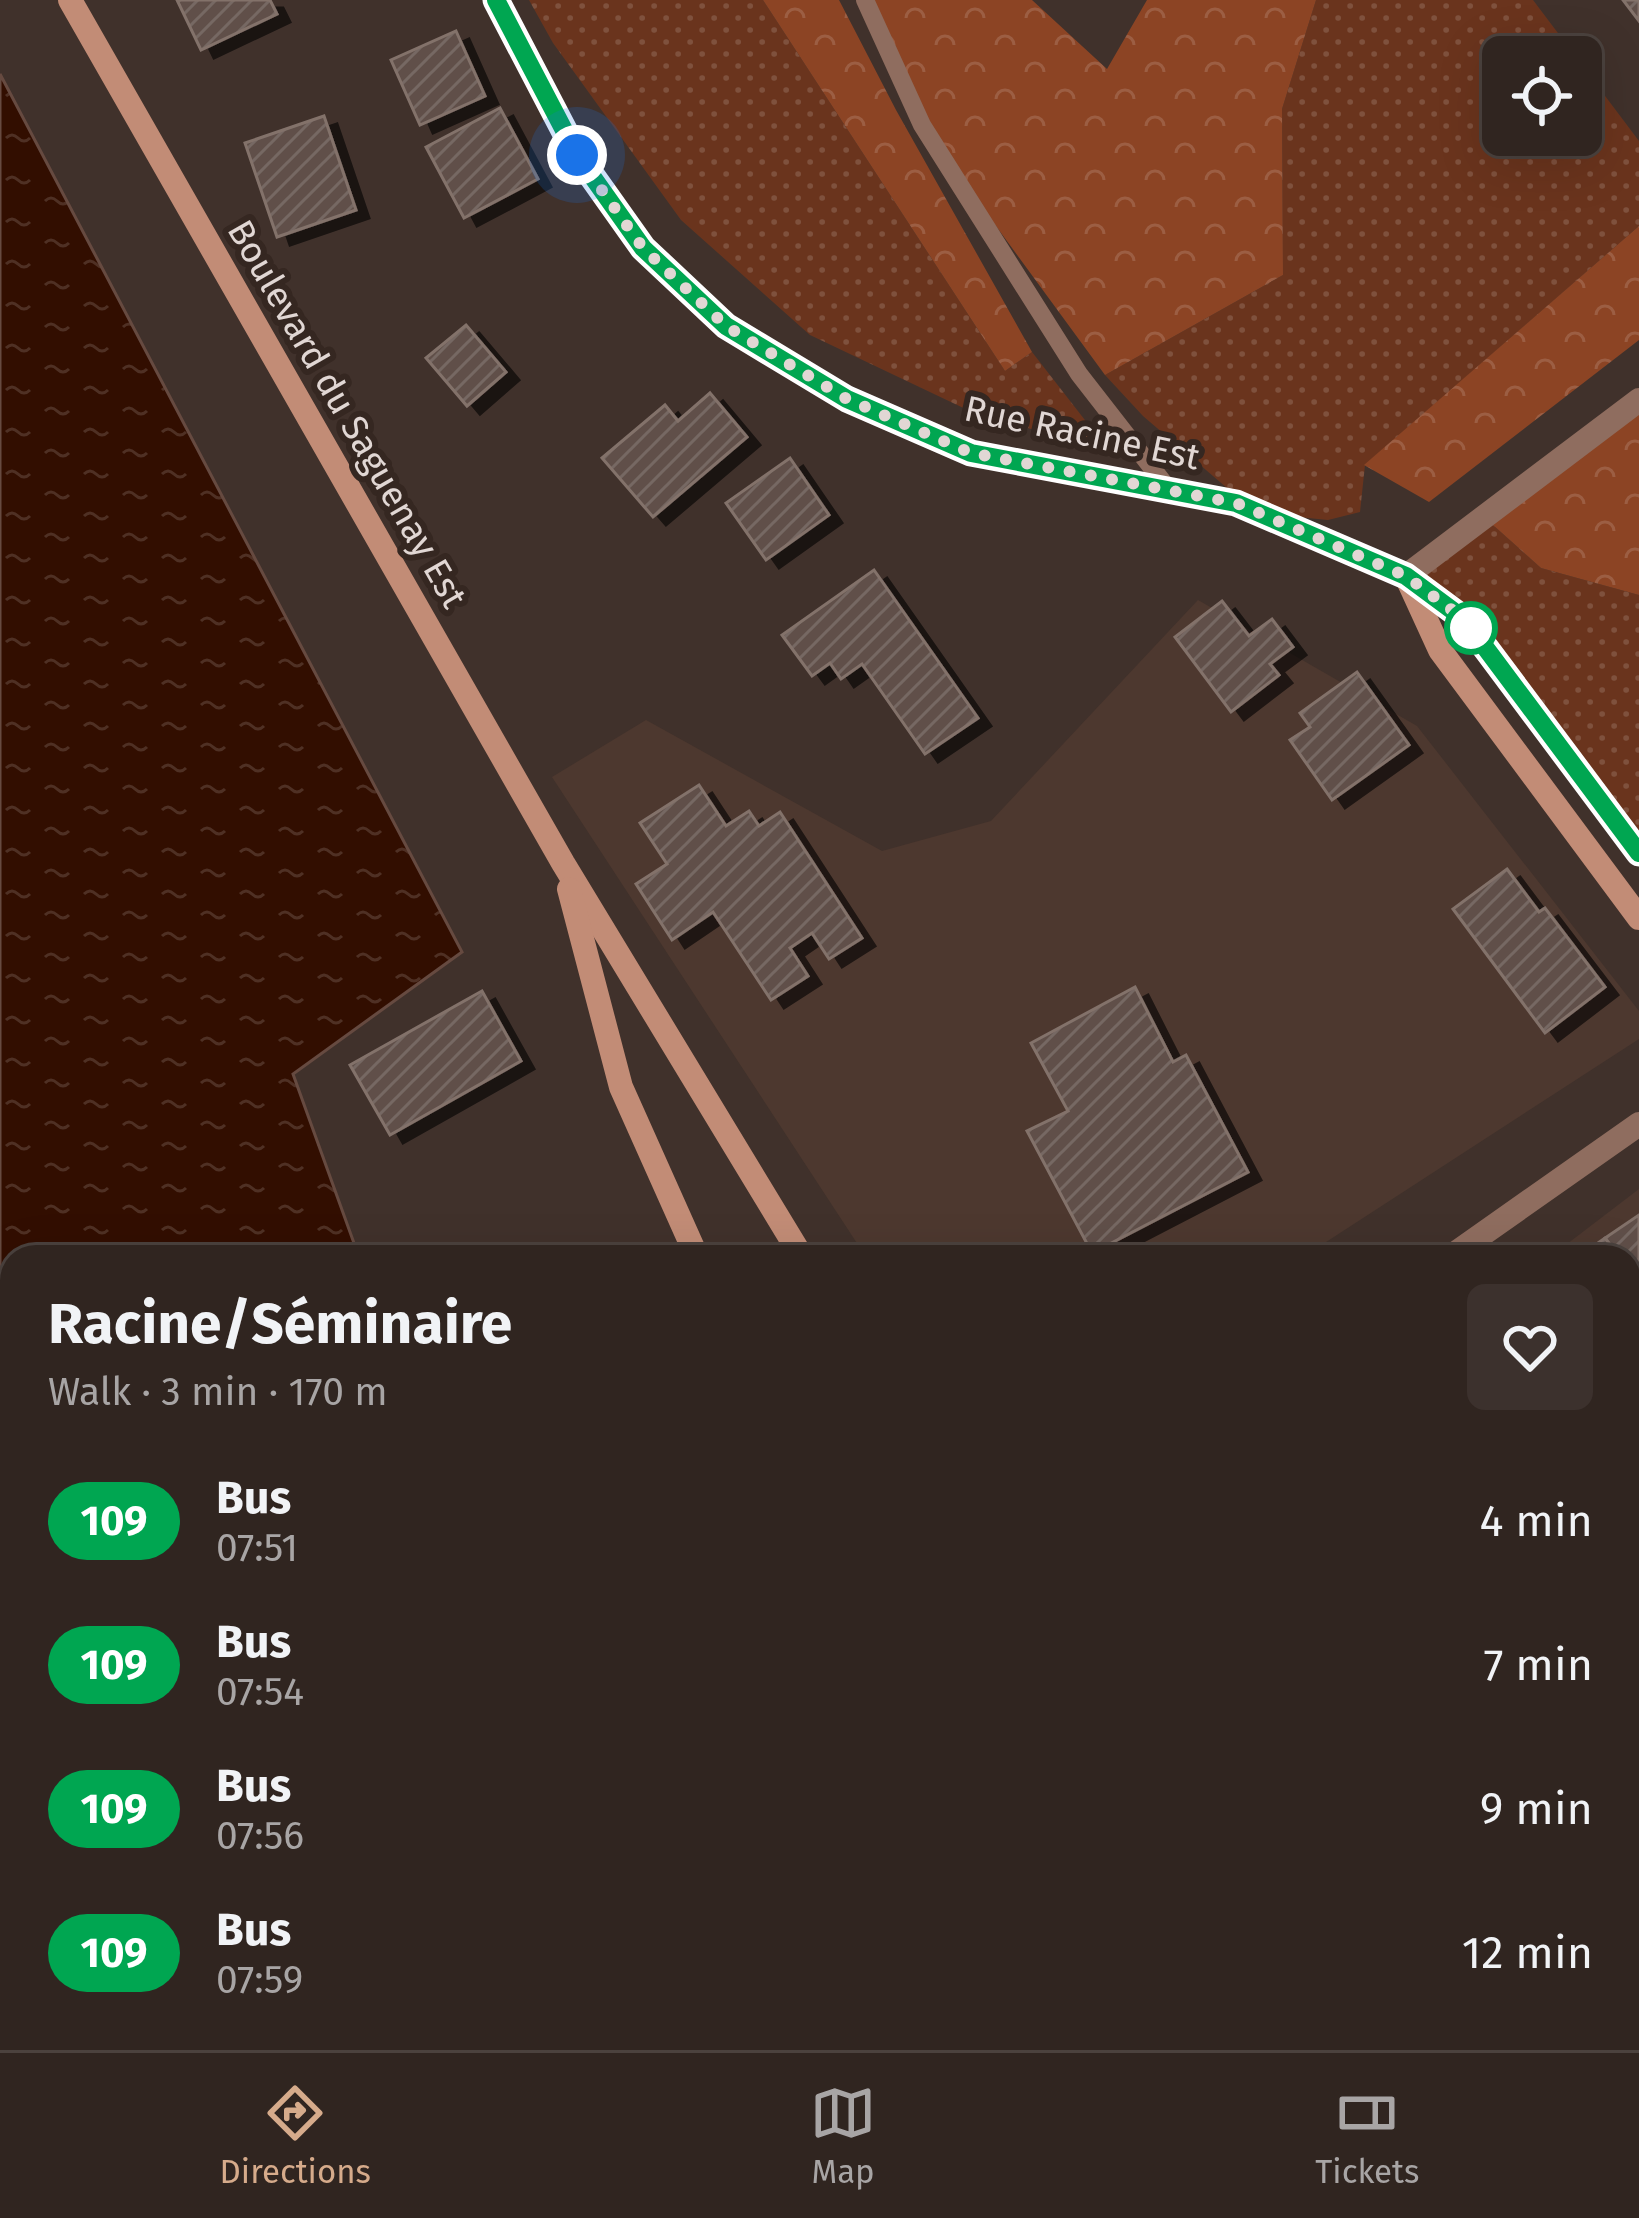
<!DOCTYPE html>
<html lang="en">
<head>
<meta charset="utf-8">
<style>
	:root { --surface:#302520; --page:#3c312d; --text:#f1f3f6; --muted:#a8a5a5; --line:#4b423e; --accent:#d6ab8b }
	body { margin:0; font-family:"Fira Sans",sans-serif; background:var(--page); color:var(--text); height:100vh; display:flex; flex-direction:column; font-size:45px; white-space:nowrap }
	* { box-sizing:border-box; margin:0 }
	p { font-size:39px; color:var(--muted) }
	.icon { flex:none; width:66px; height:66px; fill:none; stroke:currentColor; stroke-width:2; stroke-linecap:round; stroke-linejoin:round }
	.map { position:relative; flex:1; overflow:hidden }
	.details { position:absolute; left:0px; top:1245px; width:1641px; height:807px; display:flex; flex-direction:column; background:var(--surface); border-radius:36px 36px 0 0; box-shadow:0 12px 48px #0002,0 0 0 3px var(--line) }
	.details>* { flex:none }
	.badge { padding:0 24px; border-radius:39px; font-size:42px; line-height:78px }
	.controls { position:absolute; left:1482px; top:36px; display:grid; gap:24px }
	.controls a { display:grid; place-items:center; width:120px; height:120px; border-radius:18px; background:var(--surface); box-shadow:0 12px 48px #0002,0 0 0 3px var(--line); font-size:60px }
	.you { position:absolute; width:60px; height:60px; margin:-30px; border:9px solid #fff; border-radius:50%; background:#1a73e8; box-shadow:0 0 0 18px #1a73e833 }
	.map>.badge { position:absolute; translate:-50% -50%; box-shadow:0 0 0 6px #fff }
	.round { display:grid; place-items:center; flex:none; width:126px; height:126px; border-radius:18px; background:var(--page) }
	.overview { display:flex; align-items:center; justify-content:space-between; height:204px; padding:0 48px }
	h1 { font-size:57px; font-weight:700; line-height:90px }
	ul { padding:0; list-style:none }
	li { display:flex; align-items:center; gap:36px; height:144px; padding:0 48px }
	li div { flex:1 }
	li b { display:block; font-size:45px }
	li em { font-style:normal }
	li .badge { min-width:132px; font-weight:700; text-align:center }
	.tab-bar { display:flex; justify-content:space-around; align-items:center; height:168px; border-top:3px solid var(--line); background:var(--surface); font-size:33px; color:var(--muted) }
	.tab-bar a { display:grid; justify-items:center; gap:6px }
	.tab-bar .selected { color:var(--accent) }
	.map>svg:first-child { display:block }
</style>
</head>
<body>
<div class="map">
<svg width="1639" height="2050" viewBox="0 0 1639 2050">
	<defs>
		<pattern id="grass-dots" width="8" height="8" patternUnits="userSpaceOnUse" patternTransform="scale(3)"><rect width="8" height="8" fill="#6a341d"/><path d="M2 2h.1M6 6h.1" fill="none" stroke="#7f513d" stroke-width="1.8" stroke-linecap="round"/></pattern>
		<pattern id="forest-crowns" width="20" height="18" patternUnits="userSpaceOnUse" patternTransform="scale(3)"><rect width="20" height="18" fill="#8c4424"/><path d="M2 6a3 3 0 1 1 6 0M12 15a3 3 0 1 1 6 0" fill="none" stroke="#9c5e43"/></pattern>
		<pattern id="water-ripples" width="26" height="14" patternUnits="userSpaceOnUse" patternTransform="scale(3)"><rect width="26" height="14" fill="#320e00"/><path d="M2 4q2-2 4 0t4 0M15 11q2-2 4 0t4 0" fill="none" stroke="#4f3024"/></pattern>
		<pattern id="building-hatch" width="6" height="6" patternUnits="userSpaceOnUse" patternTransform="scale(3)"><rect width="6" height="6" fill="#60504a"/><path d="M-1 1l2-2M0 6l6-6M5 7l2-2" fill="none" stroke="#766863"/></pattern>
		<filter id="shadow"><feDropShadow dx="13" dy="8" stdDeviation="0" flood-color="#0009"/></filter>
	</defs>
	<rect width="100%" height="100%" fill="#40312b"/>
	<g fill="#4d382f">
		<path d="M1198 600 1417 726 1639 1011V1039L1303 1257H866L552 777 646 720 882 851 991 821Z"/>
		<path d="M1639 1189V1674L1629 1662V1257H1550Z"/>
	</g>
	<g fill="url(#grass-dots)">
		<path d="M529 0H763L1005 371 1032 352 1109 451 974 413 810 335 681 220 553 43Z"/>
		<path d="M1316 0H1533L1576 57H1503V135H1581V64L1639 141V226L1365 465 1360 512 1328 520 1298 517 1234 494 1143 416 1105 375 1283 275 1282 109Z"/>
		<path d="M1484 517 1541 568 1639 595V853L1464 619 1406 576Z"/>
	</g>
	<g fill="url(#forest-crowns)">
		<path d="M763 0H839L896 110 1032 352 1005 371Z"/>
		<path d="M865 0H1032L1107 69 1147 0H1316L1282 109 1283 275 1105 375 922 125Z"/>
		<path d="M1639 226V340L1429 502 1364 465Z"/>
		<path d="M1639 400V595L1541 568 1484 517Z"/>
	</g>
	<path fill="url(#water-ripples)" stroke="#664a40" stroke-width="3" d="M0 74 462 952 293 1074 359 1257H12V2040H897L904 2050H0Z"/>
	<g fill="url(#building-hatch)" stroke="#83726b" stroke-width="3" filter="url(#shadow)">
		<path d="M177 0H270L277 14 201 50Z"/>
		<path d="M1623 0H1639V21Z"/>
		<path d="M456 31 485 96 420 125 391 60Z"/>
		<path d="M500 108 538 179 464 218 426 147Z"/>
		<path d="M324 116 356 210 277 237 245 143Z"/>
		<path d="M466 325 506 372 467 406 426 358Z"/>
		<path d="M710 393 747 437 653 517 602 458 665 405 678 421Z"/>
		<path d="M790 458 829 515 766 560 726 503Z"/>
		<path d="M874 570 978 718 925 754 862 664 841 679 830 663 812 676 782 635Z"/>
		<path d="M1222 601 1249 636 1272 619 1293 647 1270 664 1279 675 1231 712 1175 637Z"/>
		<path d="M1357 672 1409 745 1332 800 1290 740 1310 727 1300 713Z"/>
		<path d="M699 785 726 826 749 811 759 826 780 812 862 938 829 959 812 933 790 948 808 976 771 1000 713 912 672 940 636 884 667 864 640 823Z"/>
		<path d="M1507 869 1539 912 1545 908 1605 987 1545 1033 1453 909Z"/>
		<path d="M1135 987 1173 1062 1186 1055 1248 1172 1092 1253 1027 1131 1068 1111 1031 1043Z"/>
		<path d="M482 991 521 1061 390 1135 350 1065Z"/>
		<path d="M1639 1215V1285L1629 1271V1257H1619L1605 1238Z"/>
		<path d="M1605 1238 1619 1257H1578Z"/>
		<path d="M1629 1271 1639 1285V1339L1629 1347Z"/>
		<path d="M1639 1526V1647L1629 1635V1534Z"/>
		<path d="M1629 1781 1639 1793 1638 1967 1629 1956Z"/>
	</g>
	<g fill="none" stroke-linecap="round" stroke-linejoin="round">
		<path stroke="#8f6d5f" stroke-width="18" d="M865 0 922 125 1079 374 1170 491"/>
		<g stroke="#8f6d5f" stroke-width="24">
			<path d="M1406 576 1639 400"/>
			<path d="M1450 1257 1639 1124"/>
			<path d="M1629 1721 1639 1733"/>
		</g>
		<g stroke="#c28c76" stroke-width="24">
			<path d="M70 0 563 863 802 1257"/>
			<path d="M496 0 577 155 643 248 726 326 847 399 971 453 1236 503 1406 576 1464 619 1639 853"/>
			<path d="M1407 578 1440 650 1639 918"/>
			<path d="M569 889 621 1087 697 1257"/>
			<path d="M1361 2040 1375 2050"/>
			<path d="M1558 2040 1572 2050"/>
		</g>
	</g>
	<g fill="none" stroke-linecap="round" stroke-linejoin="round">
		<defs>
			<path id="line" d="M496 0 577 155 643 248 726 326 847 399 971 453 1236 503 1406 576 1464 619 1639 853"/>
		</defs>
		<use href="#line" stroke="#fff" stroke-width="27"/>
		<use href="#line" stroke="#00a651" stroke-width="18"/>
		<path stroke="#e1d7d4" stroke-width="12" stroke-dasharray="0 21.6" d="M577 155 643 248 726 326 847 399 971 453 1236 503 1406 576 1464 619 1471 628"/>
	</g>
	<circle fill="#fff" stroke="#00a651" stroke-width="6" cx="1471" cy="628" r="24"/>
	<g text-anchor="middle" dominant-baseline="central" stroke-width="12" stroke-linejoin="round" paint-order="stroke">
		<g font-size="36" fill="#e1d7d4" stroke="#352721">
			<text transform="translate(347 414) rotate(60)">Boulevard du Saguenay Est</text>
			<text transform="translate(1082 433) rotate(12)">Rue Racine Est</text>
		</g>
	</g>
</svg>
<div class="controls">
<a><svg class="icon" aria-label="locate" viewBox="0 0 24 24"><circle cx="12" cy="12" r="6"/><path d="M12 2v4M12 18v4M2 12h4M18 12h4"/></svg></a>
</div>
<div class="you" style="left:577px;top:155px"></div>
<section class="details">
<div class="overview"><div><h1>Racine/Séminaire</h1><p>Walk · 3 min · 170 m</p></div><a class="round"><svg class="icon" aria-label="heart" viewBox="0 0 24 24"><path d="M12 20l-8-8c-3-5 5-10 8-4 3-6 11-1 8 4z"/></svg></a></div>
<ul>
<li><span class="badge" style="background:#00a651;color:#fff">109</span><div><b>Bus</b><p>07:51</p></div><em>4 min</em></li>
<li><span class="badge" style="background:#00a651;color:#fff">109</span><div><b>Bus</b><p>07:54</p></div><em>7 min</em></li>
<li><span class="badge" style="background:#00a651;color:#fff">109</span><div><b>Bus</b><p>07:56</p></div><em>9 min</em></li>
<li><span class="badge" style="background:#00a651;color:#fff">109</span><div><b>Bus</b><p>07:59</p></div><em>12 min</em></li>
</ul>
</section>
</div>
<nav class="tab-bar">
<a class="selected"><svg class="icon" aria-label="directions" viewBox="0 0 24 24"><path d="M12 3l9 9-9 9-9-9zM9 14v-3h6M13 9l2 2-2 2"/></svg>Directions</a>
<a><svg class="icon" aria-label="map" viewBox="0 0 24 24"><path d="M3 6l6-2 6 2 6-2v14l-6 2-6-2-6 2zM9 4v14M15 6v14"/></svg>Map</a>
<a><svg class="icon" aria-label="tickets" viewBox="0 0 24 24"><path d="M3 7h18v10H3zM15 7v10"/></svg>Tickets</a>
</nav>
</body>
</html>
